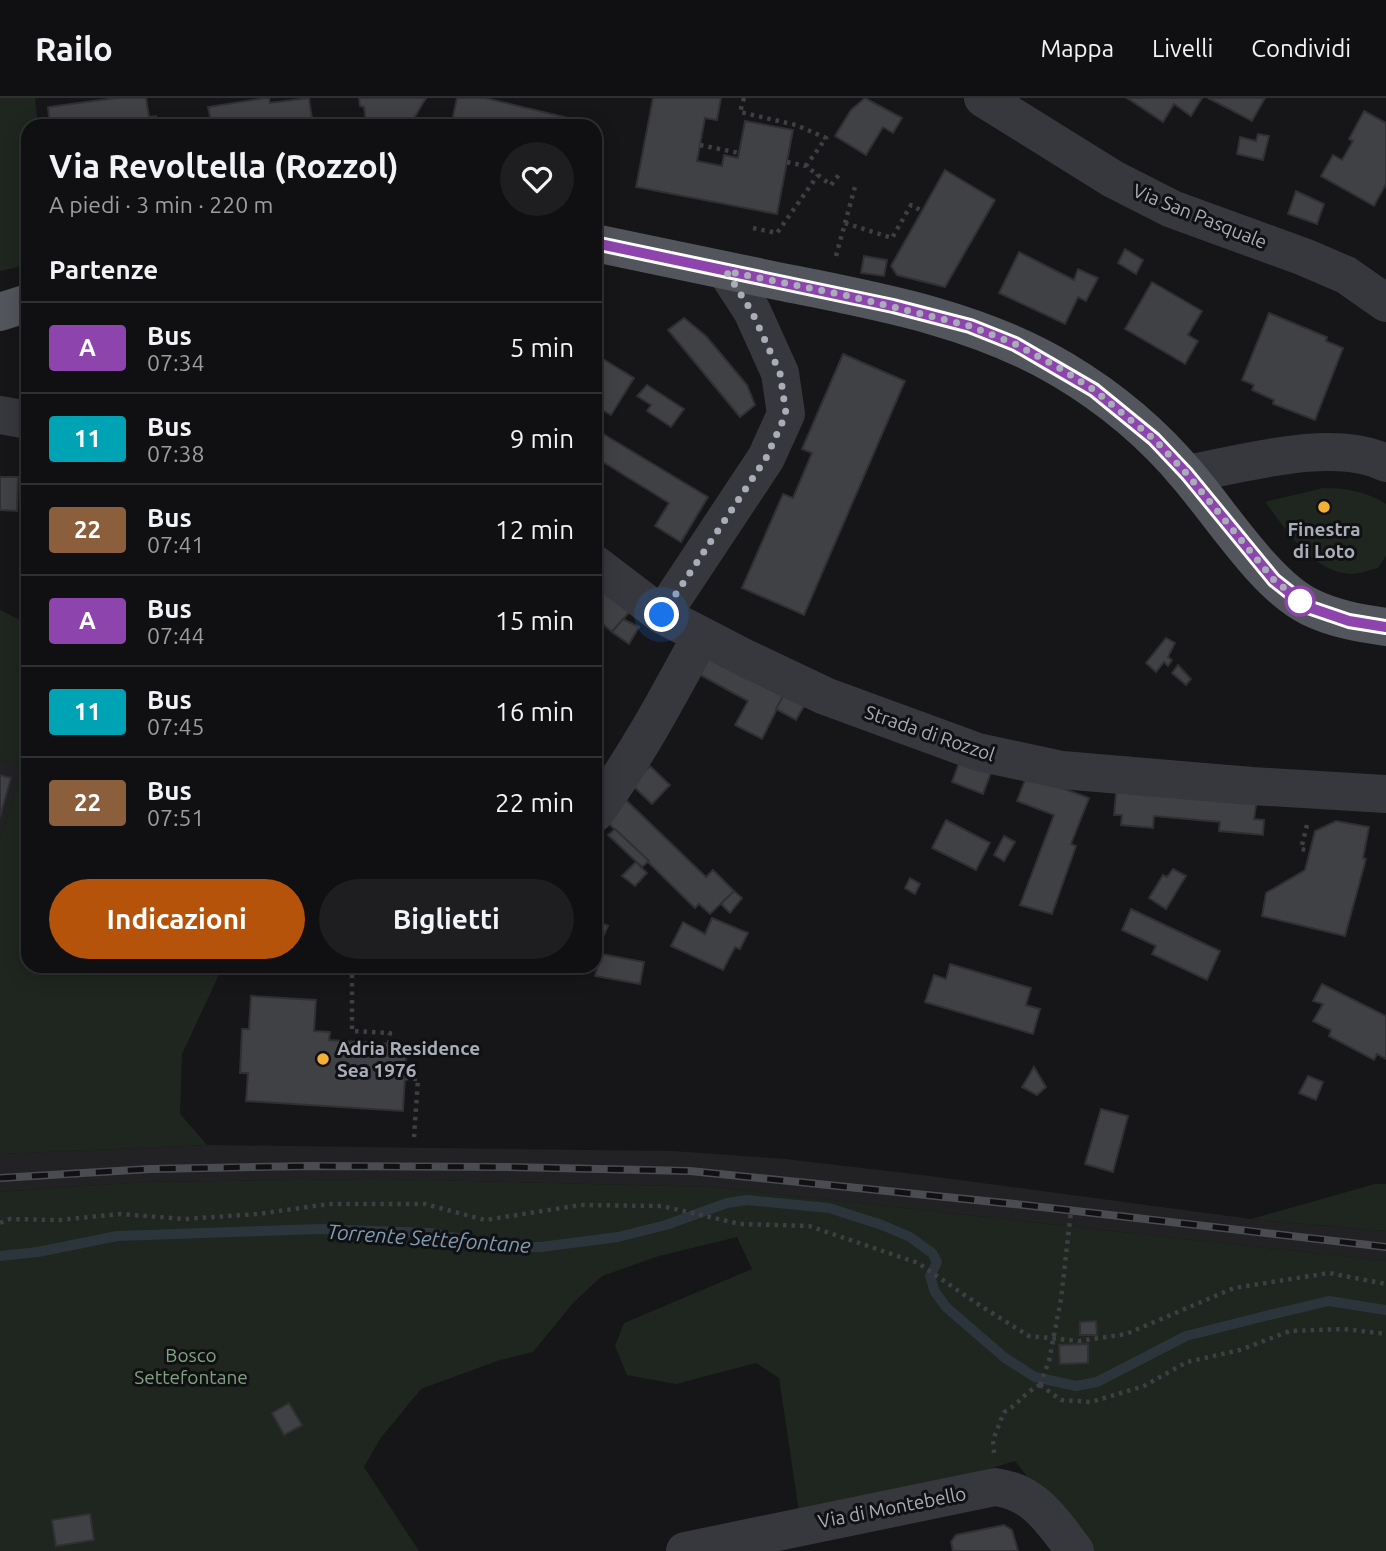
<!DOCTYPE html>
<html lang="it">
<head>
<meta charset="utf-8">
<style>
	:root { --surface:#101012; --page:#1e1e20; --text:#f1f3f6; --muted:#9c9d9f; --line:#303032; --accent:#b45309 }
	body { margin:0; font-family:Ubuntu,sans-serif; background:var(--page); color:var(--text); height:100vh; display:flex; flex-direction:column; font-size:26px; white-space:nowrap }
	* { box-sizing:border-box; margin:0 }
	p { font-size:23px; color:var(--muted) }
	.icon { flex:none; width:38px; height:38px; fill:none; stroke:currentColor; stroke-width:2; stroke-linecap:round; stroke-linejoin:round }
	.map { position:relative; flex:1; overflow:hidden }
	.details { position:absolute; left:21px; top:21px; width:581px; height:854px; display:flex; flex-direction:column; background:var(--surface); border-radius:21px; box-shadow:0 4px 18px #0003,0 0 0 2px var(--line) }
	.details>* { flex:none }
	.badge { padding:0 14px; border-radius:5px; font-size:24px; line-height:46px }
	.you { position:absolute; width:35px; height:35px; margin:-18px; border:5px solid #fff; border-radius:50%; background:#1a73e8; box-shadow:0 0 0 10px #1a73e833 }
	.map>.badge { position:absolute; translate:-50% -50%; box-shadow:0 0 0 4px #fff }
	h2 { padding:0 28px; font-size:26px; line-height:63px }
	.round { display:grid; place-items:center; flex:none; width:74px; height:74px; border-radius:37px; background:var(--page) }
	.headline { display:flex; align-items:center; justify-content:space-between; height:119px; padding:0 28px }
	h1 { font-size:33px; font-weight:600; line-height:52px }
	.button { display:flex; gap:14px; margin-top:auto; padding:14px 28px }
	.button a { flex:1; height:80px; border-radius:42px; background:var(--accent); color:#fff; font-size:28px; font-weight:600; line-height:80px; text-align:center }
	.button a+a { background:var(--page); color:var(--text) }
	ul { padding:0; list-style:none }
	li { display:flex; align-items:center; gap:21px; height:91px; padding:0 28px; border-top:2px solid var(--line) }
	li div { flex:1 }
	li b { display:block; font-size:26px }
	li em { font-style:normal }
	li .badge { min-width:77px; font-weight:700; text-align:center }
	header { display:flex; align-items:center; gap:42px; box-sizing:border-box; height:98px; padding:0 35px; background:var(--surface); border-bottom:2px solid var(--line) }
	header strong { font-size:33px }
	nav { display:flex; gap:38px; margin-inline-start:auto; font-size:24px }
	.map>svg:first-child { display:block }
</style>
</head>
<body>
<header>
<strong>Railo</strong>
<nav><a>Mappa</a><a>Livelli</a><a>Condividi</a></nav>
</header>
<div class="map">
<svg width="1386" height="1453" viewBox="0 0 1386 1453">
	<rect width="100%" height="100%" fill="#161618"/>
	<g fill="#222225">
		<path d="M0 661 23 668 0 742Z"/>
		<path d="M207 1047 673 1053 785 1061 922 1077 1251 1121 1386 1133V1163L712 1089 383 1081 144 1084 0 1094V1056Z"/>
	</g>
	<g fill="#1e261f">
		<path d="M0 0H39L35 1 38 28H28V167L0 173Z"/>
		<path d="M1323 390C1347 390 1365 393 1386 406V458L1378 470C1369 472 1359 476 1351 476 1311 474 1287 432 1265 404Z"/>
		<path d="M0 512 28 526V868H223L182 956 180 1016 207 1047 0 1056V742L23 668 0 661Z"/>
		<path d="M383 1081 712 1089 1386 1163V1453H1086L1015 1363 912 1394 799 1414 779 1280 756 1265 676 1286 627 1277 615 1248 624 1225 752 1171 737 1139 659 1158 602 1178 573 1205 533 1254 497 1263 421 1291 380 1341 364 1369 419 1453H0V1094L144 1084Z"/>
		<path d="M1375 1086H1386V1133L1251 1121Z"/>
	</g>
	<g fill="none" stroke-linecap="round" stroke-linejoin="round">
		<path stroke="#2c353c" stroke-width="10" d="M0 1158 38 1154 117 1138 320 1131 430 1135 505 1149H541L618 1139 666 1127 727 1105 747 1102 829 1110 882 1127 910 1139 932 1155 937 1164 930 1178 935 1194 946 1209 1005 1260 1035 1279 1076 1288 1097 1284 1186 1238 1265 1218 1329 1203 1386 1212"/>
	</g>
	<g fill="#404145" stroke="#303034" stroke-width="2">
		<path d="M116 0H146L149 19 156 18 158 28H50L48 9Z"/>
		<path d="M265 0H269L270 5 309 0 313 28H212L208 9Z"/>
		<path d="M359 0H426L413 22 419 25 418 28H364L366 24 364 9 360 8Z"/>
		<path d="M457 0H485L589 25 588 28H451Z"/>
		<path d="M653 0H721L717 22 705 20 697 63 722 68 724 57 738 60 745 23 793 32 777 116 636 89Z"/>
		<path d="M865 0 902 20 893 35 883 29 866 57 835 38 851 12Z"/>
		<path d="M1127 0H1202L1191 18 1174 6 1163 24Z"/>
		<path d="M1208 0H1265L1252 23Z"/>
		<path d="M1364 13 1386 25V86L1374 108 1321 78 1333 57 1342 62 1353 43 1349 41Z"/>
		<path d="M1258 36 1269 38 1263 62 1237 56 1240 39 1256 43Z"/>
		<path d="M945 72 995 102 945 189 897 177 891 168Z"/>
		<path d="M1296 93 1324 106 1317 126 1288 116Z"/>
		<path d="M1125 151 1143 162 1136 176 1118 165Z"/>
		<path d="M1019 154 1074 182 1078 171 1098 180 1086 203 1078 199 1065 226 999 195Z"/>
		<path d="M864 158 887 162 884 178 861 175Z"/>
		<path d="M1152 184 1202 213 1188 237 1198 243 1185 266 1125 231Z"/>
		<path d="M1269 215 1327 239 1326 243 1343 250 1315 322 1273 306 1274 302 1252 292 1254 287 1242 282Z"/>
		<path d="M684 220 706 238 747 287 755 307 740 319 668 232Z"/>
		<path d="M595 256 634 280 611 317 595 308Z"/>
		<path d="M843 256 905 283 804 517 742 490 783 396 793 400 812 355 802 351Z"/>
		<path d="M647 287 684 311 671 329 647 313 651 307 637 298Z"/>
		<path d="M595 331 708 399 681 444 655 428 669 405 595 359Z"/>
		<path d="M0 379H18L17 413 0 412Z"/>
		<path d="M595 480 632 511 612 534 595 519Z"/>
		<path d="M623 521 639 529 629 546 612 534Z"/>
		<path d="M1166 540 1175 545 1168 559 1172 562 1168 568 1164 564 1156 574 1146 565Z"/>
		<path d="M705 550 788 589 762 641 735 627 748 603 693 573Z"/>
		<path d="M1178 567 1191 581 1186 587 1172 575Z"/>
		<path d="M788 589 810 598 796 622 776 611Z"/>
		<path d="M962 657 993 669 983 696 952 684Z"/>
		<path d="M650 668 670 687 652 706 632 687Z"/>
		<path d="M0 677 11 680 0 719Z"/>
		<path d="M1027 677 1089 700 1071 746 1076 748 1052 816 1020 807 1054 717 1017 703Z"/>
		<path d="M1117 685 1257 701 1254 721 1264 722 1263 737 1219 733 1220 724 1154 718 1153 730 1121 727 1122 717H1114Z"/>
		<path d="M626 702 706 779 713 772 734 793 710 816 699 806 695 810 606 723Z"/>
		<path d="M946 722 990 745 976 772 932 750Z"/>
		<path d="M1336 723 1369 729 1363 760 1366 761 1345 838 1262 818 1266 795 1305 772 1315 733Z"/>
		<path d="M615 731 649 763 642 769 608 737Z"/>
		<path d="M1004 738 1015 744 1004 763 994 757Z"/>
		<path d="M636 764 647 775 635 788 622 778Z"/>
		<path d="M1173 771 1186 778 1166 811 1149 800 1163 777 1167 779Z"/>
		<path d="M910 780 920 786 915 796 905 790Z"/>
		<path d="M734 793 742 800 730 815 721 806Z"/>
		<path d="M1131 811 1220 853 1207 882 1152 856 1156 848 1122 832Z"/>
		<path d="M712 820 748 835 740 851 735 849 723 872 671 848 683 824 705 836Z"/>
		<path d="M595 822 608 828 595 856Z"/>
		<path d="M601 856 644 864 640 886 595 878Z"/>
		<path d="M950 866 1031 890 1026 907 1040 911 1033 936 925 904 934 877 946 881Z"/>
		<path d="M1322 886 1386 918V961L1377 956 1374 962 1329 938 1331 932 1313 923 1323 906 1313 903Z"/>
		<path d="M251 898 316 902 314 933 330 934 329 942 407 947 403 1013 246 1003 248 975H240L242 931H249Z"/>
		<path d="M1034 969 1046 989 1037 997 1022 989Z"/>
		<path d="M1308 978 1323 984 1316 1002 1299 995Z"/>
		<path d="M1101 1011 1128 1018 1113 1074 1085 1066Z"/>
		<path d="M1096 1223 1097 1237H1080V1224Z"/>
		<path d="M1088 1246V1265L1060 1266 1059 1247Z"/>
		<path d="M289 1305 302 1327 284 1337 272 1315Z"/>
		<path d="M90 1416 94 1442 56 1448 52 1422Z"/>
		<path d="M1004 1427 1012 1432 1018 1453H953L951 1444 956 1437Z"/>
	</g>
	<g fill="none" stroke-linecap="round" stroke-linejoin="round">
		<g stroke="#3d3f44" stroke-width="4.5" stroke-dasharray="3.5 5" stroke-linecap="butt">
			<path d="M744 0 740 14 796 27 826 40 806 68"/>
			<path d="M700 47 739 55"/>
			<path d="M787 64 806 68 831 87 841 74"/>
			<path d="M845 125 892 140 911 107 922 113"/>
			<path d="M753 130 777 135 818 77"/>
			<path d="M836 158 856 85"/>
			<path d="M1307 727 1301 751 1310 753"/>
			<path d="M352 868V933L390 935 389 946"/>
			<path d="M405 980 418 981 414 1039"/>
			<path d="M0 1125 10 1121 59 1122 120 1116 185 1121 258 1116 329 1106H425L485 1122 581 1107 662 1108 740 1126 809 1128 918 1165 976 1205 1029 1238 1079 1243 1126 1236 1234 1190 1329 1175 1386 1186"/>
			<path d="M1040 1287 1061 1302 1091 1304 1144 1288 1187 1264 1240 1252 1290 1233 1344 1231 1386 1236"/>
			<path d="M1040 1287 1049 1263 1061 1201 1071 1113"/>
			<path d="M994 1355 993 1342 1004 1314C1020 1306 1023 1295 1040 1287"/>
		</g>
		<g stroke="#37383d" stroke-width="38">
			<path d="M983 0 1113 81 1172 111 1304 159 1346 177 1386 205"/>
			<path d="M0 317 28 322"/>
			<path d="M1187 376C1243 366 1333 339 1386 365"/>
			<path d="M595 466 662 517 747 561 825 598 978 654 1062 672 1252 688 1386 696"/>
			<path d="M662 517 766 360 786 316 780 275 752 213 726 173"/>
			<path d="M595 715C636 659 668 599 701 538"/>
			<path d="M685 1453 995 1389C1035 1394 1052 1423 1075 1453"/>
		</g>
		<g stroke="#53555c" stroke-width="38">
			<path d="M595 145C657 158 719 171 782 184 878 203 978 221 1063 272 1110 300 1153 336 1188 378 1220 415 1266 488 1310 509 1334 521 1360 525 1386 529"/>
			<path d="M0 214 28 205"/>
		</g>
		<defs>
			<path id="rail" d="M0 1080 150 1071 311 1068 507 1069 690 1073 1024 1107 1386 1149"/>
		</defs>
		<use href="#rail" stroke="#4a4c52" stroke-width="8"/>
		<use href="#rail" stroke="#111113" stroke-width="5" stroke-dasharray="16" stroke-linecap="butt"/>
	</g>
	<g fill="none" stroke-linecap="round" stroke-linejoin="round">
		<defs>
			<path id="line" d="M595 145 893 208 970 228 1015 246 1094 292 1154 341 1187 376 1274 482 1308 509 1349 523 1386 529"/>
		</defs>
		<use href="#line" stroke="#fff" stroke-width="16"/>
		<use href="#line" stroke="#8e44ad" stroke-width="10"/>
		<path stroke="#a8adb8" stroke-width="7" stroke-dasharray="0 12.6" d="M662 517 766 360 786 316 780 275 752 214 726 173 849 198 970 228 1015 246 1061 271 1094 292 1154 341 1187 376 1274 482 1308 509 1300 503"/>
	</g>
	<g fill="#f2b134" stroke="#111113" stroke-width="2.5">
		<circle cx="1324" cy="409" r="7"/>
		<circle cx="323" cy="961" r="7"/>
	</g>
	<circle fill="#fff" stroke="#8e44ad" stroke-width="3.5" cx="1300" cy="503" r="14"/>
	<g text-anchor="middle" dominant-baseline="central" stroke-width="6" stroke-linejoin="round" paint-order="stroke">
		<g font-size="19" fill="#a8adb8" stroke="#111113">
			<text transform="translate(1200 118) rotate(22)">Via San Pasquale</text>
			<text transform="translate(930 635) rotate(19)">Strada di Rozzol</text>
			<text transform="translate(892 1409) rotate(-11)">Via di Montebello</text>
		</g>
		<g font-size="19" font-weight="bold" fill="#a8adb8" stroke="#111113">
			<text x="1324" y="431">Finestra<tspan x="1324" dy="22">di Loto</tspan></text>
			<text x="337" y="950" text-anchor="start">Adria Residence<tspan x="337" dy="22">Sea 1976</tspan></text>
		</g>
		<g font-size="19" fill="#7fa381" stroke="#111113">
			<text x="191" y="1257">Bosco<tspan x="191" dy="22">Settefontane</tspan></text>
		</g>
		<g font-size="21" font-style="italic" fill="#7f9bb3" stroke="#111113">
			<text transform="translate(429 1140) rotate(4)">Torrente Settefontane</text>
		</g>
	</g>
</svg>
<div class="you" style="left:662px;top:517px"></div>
<section class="details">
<div class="headline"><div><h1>Via Revoltella (Rozzol)</h1><p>A piedi · 3 min · 220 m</p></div><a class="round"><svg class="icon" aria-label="heart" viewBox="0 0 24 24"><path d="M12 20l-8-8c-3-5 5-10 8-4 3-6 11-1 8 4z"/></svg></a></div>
<h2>Partenze</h2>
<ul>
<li><span class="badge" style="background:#8e44ad;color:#fff">A</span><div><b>Bus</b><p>07:34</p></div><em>5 min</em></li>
<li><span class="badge" style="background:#00a3b4;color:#fff">11</span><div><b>Bus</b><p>07:38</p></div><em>9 min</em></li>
<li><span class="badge" style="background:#8b5e3c;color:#fff">22</span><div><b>Bus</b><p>07:41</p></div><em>12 min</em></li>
<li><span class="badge" style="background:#8e44ad;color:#fff">A</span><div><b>Bus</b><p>07:44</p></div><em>15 min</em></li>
<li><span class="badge" style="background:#00a3b4;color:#fff">11</span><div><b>Bus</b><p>07:45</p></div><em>16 min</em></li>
<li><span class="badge" style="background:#8b5e3c;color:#fff">22</span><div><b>Bus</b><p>07:51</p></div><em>22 min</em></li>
</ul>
<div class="button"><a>Indicazioni</a><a>Biglietti</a></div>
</section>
</div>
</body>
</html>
